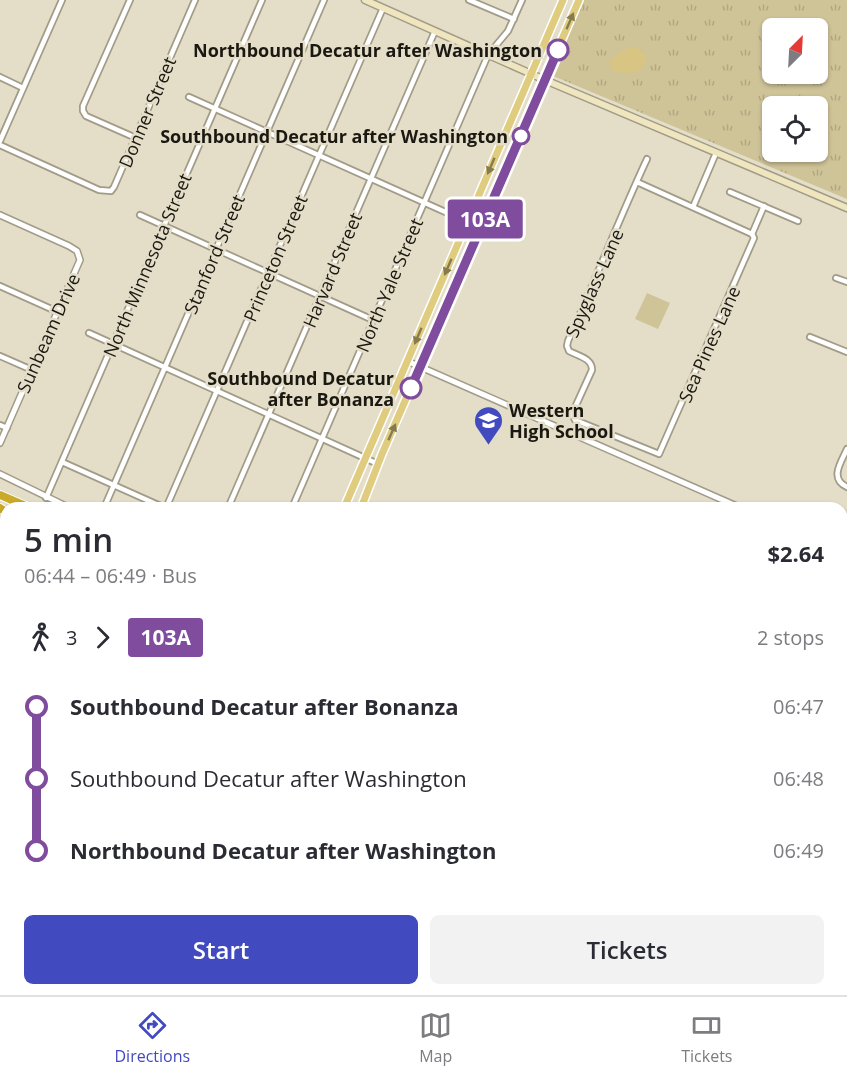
<!DOCTYPE html>
<html lang="en">
<head>
<meta charset="utf-8">
<style>
	:root { --surface:#fff; --page:#f2f2f3; --text:#2b2b33; --muted:#7c7c81; --line:#e1e1e2; --accent:#414bbf }
	body { margin:0; font-family:"Open Sans",sans-serif; background:var(--page); color:var(--text); height:100vh; display:flex; flex-direction:column; font-size:22px; white-space:nowrap }
	* { box-sizing:border-box; margin:0 }
	p { font-size:20px; color:var(--muted) }
	.icon { flex:none; width:33px; height:33px; fill:none; stroke:currentColor; stroke-width:2; stroke-linecap:round; stroke-linejoin:round }
	.map { position:relative; flex:1; overflow:hidden }
	.drawer { position:absolute; left:0px; top:502px; width:848px; height:494px; display:flex; flex-direction:column; background:var(--surface); border-radius:18px 18px 0 0; box-shadow:0 2px 4px #0004 }
	.drawer>* { flex:none }
	.badge { padding:0 12px; border-radius:4px; font-size:21px; line-height:39px }
	.needle { width:39px; rotate:24deg }
	.tools { position:absolute; left:762px; top:18px; display:grid; gap:12px }
	.tools a { display:grid; place-items:center; width:66px; height:66px; border-radius:9px; background:var(--surface); box-shadow:0 2px 4px #0004; font-size:30px }
	.map>.badge { position:absolute; translate:-50% -50%; box-shadow:0 0 0 3px #fff }
	.legs { display:flex; align-items:center; gap:9px; height:66px; padding:0 24px; font-size:20px }
	.legs p { margin-inline-start:auto }
	.head { display:flex; align-items:center; justify-content:space-between; height:102px; padding:0 24px }
	h1 { font-size:33px; font-weight:600; line-height:45px }
	.cta { display:flex; gap:12px; margin-top:auto; padding:12px 24px }
	.cta a { flex:1; height:69px; border-radius:9px; background:var(--accent); color:#fff; font-size:24px; font-weight:600; line-height:69px; text-align:center }
	.cta a+a { background:var(--page); color:var(--text) }
	ul { padding:0 24px; list-style:none }
	li { display:flex; align-items:center; gap:21px; height:72px; font-size:22px }
	li i { display:grid; place-items:center; width:9px; height:100%; margin:0 8px; background:currentColor }
	li i::after { content:''; width:15px; height:15px; margin:-8px; border:4px solid; border-radius:50%; background:var(--surface) }
	li p { margin-inline-start:auto }
	li:first-child i { background:linear-gradient(#0000 50%,currentColor 0) }
	li:last-child i { background:linear-gradient(currentColor 50%,#0000 0) }
	.tabs { display:flex; justify-content:space-around; align-items:center; height:84px; border-top:2px solid var(--line); background:var(--surface); font-size:16px; color:var(--muted) }
	.tabs a { display:grid; justify-items:center; gap:3px }
	.tabs .on { color:var(--accent) }
	.map>svg:first-child { display:block }
</style>
</head>
<body>
<div class="map">
<svg width="847" height="995" viewBox="0 0 847 995">
	<defs>
		<pattern id="grass-tufts" width="24" height="20" patternUnits="userSpaceOnUse" patternTransform="scale(1.5)"><rect width="24" height="20" fill="#cfc398"/><path d="M3 7l-1-3M5 7V3M7 7l1-3M15 17l-1-3M17 17v-4M19 17l1-3" fill="none" stroke="#b1a782"/></pattern>
	</defs>
	<rect width="100%" height="100%" fill="#e4dec9"/>
	<path fill="url(#grass-tufts)" fill-rule="evenodd" d="M578 0H847V199L546 73ZM772 28H818V74H772ZM772 106H818V152H772Z"/>
	<path fill="#cfc398" d="M647 293 670 303 658 329 635 319Z"/>
	<path fill="#d8c583" d="M633 47C646 49 651 63 638 71 632 74 620 72 614 72L609 66 610 60 622 51Z"/>
	<g fill="none" stroke-linecap="round" stroke-linejoin="round">
		<defs>
			<g id="minor">
				<path d="M130 0 83 106V111L86 116 136 138"/>
				<path d="M469 0 514 19"/>
				<path d="M0 77 23 88"/>
				<path d="M189 97 481 228"/>
				<path d="M0 141 62 0"/>
				<path d="M0 145 99 190 111 191 114 187 195 0"/>
				<path d="M637 182 752 234 754 238 659 454 575 420 572 414 592 370C592 358 578 356 569 351L567 346 568 341C595 281 619 219 647 159"/>
				<path d="M730 192 798 221"/>
				<path d="M693 207 716 153"/>
				<path d="M140 215 373 320"/>
				<path d="M752 234 764 206"/>
				<path d="M836 278 847 282"/>
				<path d="M0 286 58 312"/>
				<path d="M89 333 378 464"/>
				<path d="M810 337 847 352"/>
				<path d="M0 356 32 370"/>
				<path d="M0 425 7 428"/>
				<path d="M847 449C841 462 829 479 847 487"/>
				<path d="M62 462 165 508"/>
				<path d="M46 498 262 0"/>
				<path d="M104 508 324 0"/>
				<path d="M166 508 383 8"/>
				<path d="M228 508 435 31"/>
				<path d="M292 508 488 55 508 31 522 0"/>
				<path d="M0 594 6 597"/>
				<path d="M842 622 847 624"/>
				<path d="M0 662 6 665"/>
				<path d="M842 706 847 705"/>
				<path d="M842 855H847"/>
				<path d="M611 995 614 990"/>
			</g>
			<g id="tertiary">
				<path d="M0 215 69 246 77 251 80 260 0 443"/>
				<path d="M407 361 741 508"/>
				<path d="M0 474 70 508"/>
				<path d="M842 553 847 556"/>
				<path d="M0 870 6 873"/>
				<path d="M302 990 313 995"/>
			</g>
			<path id="secondary" d="M365 0 545 80 847 208"/>
			<g id="primary">
				<path d="M344 508 563 0"/>
				<path d="M361 508 382 454 579 0"/>
				<path d="M127 995 129 990"/>
				<path d="M144 995 146 990"/>
			</g>
			<g id="motorway">
				<path d="M0 495 30 508"/>
				<path d="M0 508 6 512"/>
				<path d="M0 533 6 537"/>
				<path d="M0 550 6 553"/>
				<path d="M842 778H847"/>
				<path d="M842 797H847"/>
				<path d="M842 820H847"/>
				<path d="M842 835H847"/>
			</g>
		</defs>
		<use href="#minor" stroke="#a19b87" stroke-width="8"/>
		<use href="#tertiary" stroke="#a19b87" stroke-width="8"/>
		<use href="#secondary" stroke="#a19b87" stroke-width="9"/>
		<use href="#primary" stroke="#fff" stroke-width="10"/>
		<use href="#motorway" stroke="#fff" stroke-width="10"/>
		<use href="#minor" stroke="#fff" stroke-width="4.5"/>
		<use href="#tertiary" stroke="#fff" stroke-width="5"/>
		<use href="#secondary" stroke="#efe6bf" stroke-width="6"/>
		<use href="#primary" stroke="#dfcc7f" stroke-width="7"/>
		<use href="#motorway" stroke="#caaa29" stroke-width="8"/>
	</g>
	<defs><path id="oneway-solid" d="M-6-.8H1V-3.2L6.5 0L1 3.2V.8H-6Z" transform="scale(1.5)"/></defs>
	<g fill="#867b4e">
		<use href="#oneway-solid" transform="translate(570 21) rotate(-67)"/>
		<use href="#oneway-solid" transform="translate(491 166) rotate(113)"/>
		<use href="#oneway-solid" transform="translate(448 267) rotate(113)"/>
		<use href="#oneway-solid" transform="translate(418 336) rotate(113)"/>
		<use href="#oneway-solid" transform="translate(392 432) rotate(-66)"/>
	</g>
	<g fill="none" stroke-linecap="round" stroke-linejoin="round">
		<defs>
			<path id="line-1" d="M411 388 558 50"/>
		</defs>
		<use href="#line-1" stroke="#fff" stroke-width="14"/>
		<use href="#line-1" stroke="#804c9e" stroke-width="9"/>
	</g>
	<defs>
		<symbol id="school-pin" viewBox="-11 -11 22 30"><path d="M0 17L-7.5 6A9.5 9.5 0 1 1 7.5 6Z" fill="#414bbf" stroke="#e4dec9"/><path d="M0-5L7-2L0 1L-7-2ZM-4 1L0 2.5L4 1V4Q0 6-4 4Z" fill="#fff"/></symbol>
	</defs>
	<g fill-rule="evenodd">
		<use href="#school-pin" x="472" y="404" width="33" height="45"/>
	</g>
	<g fill="#fff" stroke="#804c9e" stroke-width="3">
		<circle cx="558" cy="50" r="10"/>
		<circle cx="521" cy="136" r="8"/>
		<circle cx="411" cy="388" r="10"/>
	</g>
	<g text-anchor="middle" dominant-baseline="central" stroke-width="5" stroke-linejoin="round" paint-order="stroke">
		<g font-size="18" font-weight="bold" fill="#1a1811" stroke="#e4dec9" text-anchor="end">
			<text x="542" y="50">Northbound Decatur after Washington</text>
			<text x="508" y="136">Southbound Decatur after Washington</text>
			<text x="394" y="378">Southbound Decatur<tspan x="394" dy="21">after Bonanza</tspan></text>
		</g>
		<g font-size="18" fill="#1a1811" stroke="#e4dec9">
			<text transform="translate(147 112) rotate(-67)">Donner Street</text>
			<text transform="translate(214 254) rotate(-67)">Stanford Street</text>
			<text transform="translate(275 258) rotate(-67)">Princeton Street</text>
			<text transform="translate(147 265) rotate(-67)">North Minnesota Street</text>
			<text transform="translate(332 270) rotate(-67)">Harvard Street</text>
			<text transform="translate(594 283) rotate(-66)">Spyglass Lane</text>
			<text transform="translate(389 285) rotate(-67)">North Yale Street</text>
			<text transform="translate(48 333) rotate(-66)">Sunbeam Drive</text>
			<text transform="translate(709 344) rotate(-66)">Sea Pines Lane</text>
		</g>
		<g font-size="18" font-weight="bold" fill="#1a1811" stroke="#e4dec9" text-anchor="start">
			<text x="509" y="410">Western<tspan x="509" dy="21">High School</tspan></text>
		</g>
	</g>
</svg>
<div class="tools">
<a><svg class="needle" viewBox="-14 -14 28 28"><path d="M0-13l5 13h-10z" fill="#e53935"/><path d="M0 13l5-13h-10z" fill="#7c7c81"/></svg></a>
<a><svg class="icon" aria-label="locate" viewBox="0 0 24 24"><circle cx="12" cy="12" r="6"/><path d="M12 2v4M12 18v4M2 12h4M18 12h4"/></svg></a>
</div>
<b class="badge" style="left:485px;top:219px;background:#804c9e;color:#fff">103A</b>
<section class="drawer">
<div class="head"><div><h1>5 min</h1><p>06:44 – 06:49 · Bus</p></div><b>$2.64</b></div>
<div class="legs"><svg class="icon" aria-label="walk" viewBox="0 0 24 24"><circle cx="13" cy="4" r="2"/><path d="M13 8l-2 6 4 7M11 14l-3 7M7 12l3-4h3l4 4"/></svg>3<svg class="icon" aria-label="forward" viewBox="0 0 24 24"><path d="M9 5l7 7-7 7"/></svg><b class="badge" style="background:#804c9e;color:#fff">103A</b><p>2 stops</p></div>
<ul>
<li><i style="color:#804c9e"></i><b>Southbound Decatur after Bonanza</b><p>06:47</p></li>
<li><i style="color:#804c9e"></i><span>Southbound Decatur after Washington</span><p>06:48</p></li>
<li><i style="color:#804c9e"></i><b>Northbound Decatur after Washington</b><p>06:49</p></li>
</ul>
<div class="cta"><a>Start</a><a>Tickets</a></div>
</section>
</div>
<nav class="tabs">
<a class="on"><svg class="icon" aria-label="directions" viewBox="0 0 24 24"><path d="M12 3l9 9-9 9-9-9zM9 14v-3h6M13 9l2 2-2 2"/></svg>Directions</a>
<a><svg class="icon" aria-label="map" viewBox="0 0 24 24"><path d="M3 6l6-2 6 2 6-2v14l-6 2-6-2-6 2zM9 4v14M15 6v14"/></svg>Map</a>
<a><svg class="icon" aria-label="tickets" viewBox="0 0 24 24"><path d="M3 7h18v10H3zM15 7v10"/></svg>Tickets</a>
</nav>
</body>
</html>
